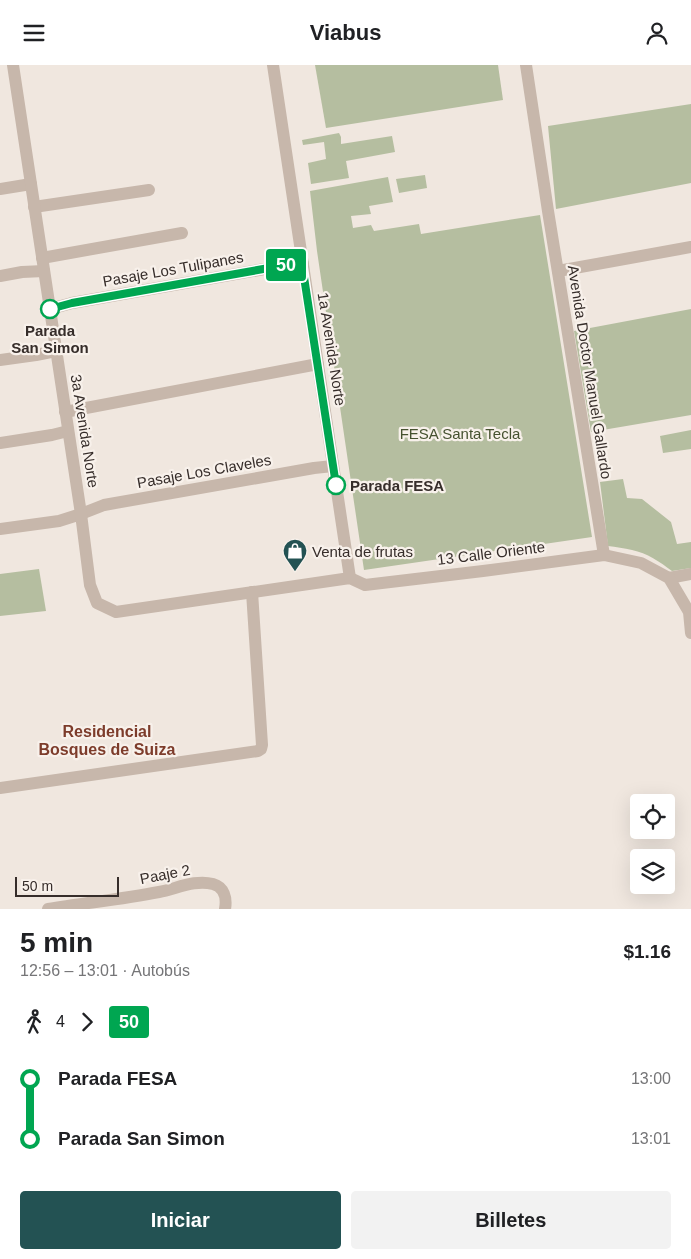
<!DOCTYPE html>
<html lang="es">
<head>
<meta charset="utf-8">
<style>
	:root { --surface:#fff; --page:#f2f2f2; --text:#202124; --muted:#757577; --accent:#235253 }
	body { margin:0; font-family:Arial,sans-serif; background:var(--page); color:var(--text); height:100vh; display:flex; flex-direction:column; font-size:19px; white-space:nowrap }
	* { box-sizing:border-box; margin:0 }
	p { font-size:16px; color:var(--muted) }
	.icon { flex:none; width:28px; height:28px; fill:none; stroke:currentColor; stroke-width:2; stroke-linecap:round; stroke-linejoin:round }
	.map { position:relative; height:844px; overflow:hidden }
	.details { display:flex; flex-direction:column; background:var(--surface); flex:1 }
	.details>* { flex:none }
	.badge { padding:0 10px; border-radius:4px; font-size:18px; line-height:32px }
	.tools { position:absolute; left:630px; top:729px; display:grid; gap:10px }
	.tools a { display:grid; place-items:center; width:45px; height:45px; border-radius:5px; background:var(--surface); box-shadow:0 5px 20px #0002; font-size:25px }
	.scale { position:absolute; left:15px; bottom:12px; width:104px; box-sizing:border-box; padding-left:5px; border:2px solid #362d2a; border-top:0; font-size:14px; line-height:18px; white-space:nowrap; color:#362d2a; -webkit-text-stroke:4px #f8f1eb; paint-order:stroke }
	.map>.badge { position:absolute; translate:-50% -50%; box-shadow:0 0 0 2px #fff }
	.legs { display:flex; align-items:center; gap:8px; height:55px; padding:0 20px; font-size:16px }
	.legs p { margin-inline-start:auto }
	.head { display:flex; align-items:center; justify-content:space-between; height:85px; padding:0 20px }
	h1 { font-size:28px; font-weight:800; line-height:38px }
	.cta { display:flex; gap:10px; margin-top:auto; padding:10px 20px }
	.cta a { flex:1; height:58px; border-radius:5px; background:var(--accent); color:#fff; font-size:20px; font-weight:800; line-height:58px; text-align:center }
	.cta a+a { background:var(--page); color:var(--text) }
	ul { padding:0 20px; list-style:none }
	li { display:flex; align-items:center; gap:18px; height:60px; font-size:19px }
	li i { display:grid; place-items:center; width:8px; height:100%; margin:0 6px; background:currentColor }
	li i::after { content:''; width:12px; height:12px; margin:-6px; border:4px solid; border-radius:50%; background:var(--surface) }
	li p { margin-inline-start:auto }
	li:first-child i { background:linear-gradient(#0000 50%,currentColor 0) }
	li:last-child i { background:linear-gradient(currentColor 50%,#0000 0) }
	header { display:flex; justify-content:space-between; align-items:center; height:65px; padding:0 20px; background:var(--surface); font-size:22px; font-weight:800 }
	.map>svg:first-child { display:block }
</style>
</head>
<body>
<header><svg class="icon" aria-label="menu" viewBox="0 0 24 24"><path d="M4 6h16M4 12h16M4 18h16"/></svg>Viabus<svg class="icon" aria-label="person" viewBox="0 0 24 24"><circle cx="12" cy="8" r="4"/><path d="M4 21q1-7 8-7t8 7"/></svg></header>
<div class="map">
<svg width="691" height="844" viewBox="0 0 691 844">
	<rect width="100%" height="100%" fill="#f0e7df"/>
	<g fill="#b5bea0">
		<path d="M315 0H498L503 35 326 63Z"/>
		<path d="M691 39V118L556 144 548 61Z"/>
		<path d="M339 68 341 72V79L392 71 395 87 346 96 349 113 311 119 308 98 326 94 324 77 303 80 302 75Z"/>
		<path d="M425 110 427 123 399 128 396 114Z"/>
		<path d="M388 112 393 137 369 141 371 149 351 151 353 163 371 160 374 166 419 159 421 169 540 150 592 472 364 505 317 186 310 126Z"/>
		<path d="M691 244V350L591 367 574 266Z"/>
		<path d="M691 365V384L663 388 660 371Z"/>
		<path d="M623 414 627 433 642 434 671 457 677 479 691 477V503L672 506C660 497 647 488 632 485 624 483 616 482 608 481L600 417Z"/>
		<path d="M39 504 46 546 0 551V509Z"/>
	</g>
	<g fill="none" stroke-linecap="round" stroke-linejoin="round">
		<g stroke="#c7b7ab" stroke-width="12">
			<path d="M526 0 548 146 604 490"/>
			<path d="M0 124 31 119"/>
			<path d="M34 142 149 125"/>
			<path d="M42 193 182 168"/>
			<path d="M558 206 691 182"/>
			<path d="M0 211 22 207 44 206"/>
			<path d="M50 244 72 238 287 200 303 199"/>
			<path d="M0 295 36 290 56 286"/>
			<path d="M65 347 318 299"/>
			<path d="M0 378 52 370 68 366"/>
			<path d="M0 464 59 456 81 449 104 440 314 403 333 401"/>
			<path d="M669 513 691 509"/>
			<path d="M0 723 258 686 261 684 262 680 252 527"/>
			<path d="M48 844C85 838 123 834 159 827 176 824 195 814 213 819 224 822 227 833 225 844"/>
		</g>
		<g stroke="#c7b7ab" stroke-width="12">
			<path d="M13 0 81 449 90 520 97 538 116 547 350 513 365 520 483 506 604 490 641 498 669 513 689 547 691 568"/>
			<path d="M273 0 350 513"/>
		</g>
	</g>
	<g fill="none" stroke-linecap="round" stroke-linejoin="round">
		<defs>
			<path id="line-1" d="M50 244 72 238 286 200 302 199 336 420"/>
		</defs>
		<use href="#line-1" stroke="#fff" stroke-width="11"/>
		<use href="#line-1" stroke="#00a651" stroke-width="8"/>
	</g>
	<defs>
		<symbol id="shop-pin" viewBox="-11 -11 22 30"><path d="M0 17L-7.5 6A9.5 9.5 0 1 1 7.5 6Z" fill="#235253" stroke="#f8f1eb"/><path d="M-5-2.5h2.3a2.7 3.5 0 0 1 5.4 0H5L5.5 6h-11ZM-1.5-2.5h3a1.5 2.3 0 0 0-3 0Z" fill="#fff"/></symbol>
	</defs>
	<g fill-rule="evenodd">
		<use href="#shop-pin" x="281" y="472" width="28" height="38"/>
	</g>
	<g fill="#fff" stroke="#00a651" stroke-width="2.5">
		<circle cx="50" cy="244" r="9"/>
		<circle cx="336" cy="420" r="9"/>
	</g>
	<g text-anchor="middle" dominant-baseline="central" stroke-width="4.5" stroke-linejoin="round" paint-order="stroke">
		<g font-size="15" fill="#362d2a" stroke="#f8f1eb">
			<text transform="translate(173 204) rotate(-10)">Pasaje Los Tulipanes</text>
			<text transform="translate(332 284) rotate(81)">1a Avenida Norte</text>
			<text transform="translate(590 307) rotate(81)">Avenida Doctor Manuel Gallardo</text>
			<text transform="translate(85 366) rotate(81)">3a Avenida Norte</text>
			<text transform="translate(204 406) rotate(-10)">Pasaje Los Claveles</text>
			<text transform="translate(491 488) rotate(-7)">13 Calle Oriente</text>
			<text transform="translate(165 809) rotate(-11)">Paaje 2</text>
		</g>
		<g font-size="15" font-weight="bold" fill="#362d2a" stroke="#f8f1eb">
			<text x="50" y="265">Parada<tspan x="50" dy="17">San Simon</tspan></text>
			<text x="350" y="420" text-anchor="start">Parada FESA</text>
		</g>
		<g font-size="15" fill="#465230" stroke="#f8f1eb">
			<text x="460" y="368">FESA Santa Tecla</text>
		</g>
		<g font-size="15" fill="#362d2a" stroke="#f8f1eb" text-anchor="start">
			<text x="312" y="486">Venta de frutas</text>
		</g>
		<g font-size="16" font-weight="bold" fill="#7d3c2b" stroke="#f8f1eb">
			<text x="107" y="666">Residencial<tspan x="107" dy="18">Bosques de Suiza</tspan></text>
		</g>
	</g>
</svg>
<div class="tools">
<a><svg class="icon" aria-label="locate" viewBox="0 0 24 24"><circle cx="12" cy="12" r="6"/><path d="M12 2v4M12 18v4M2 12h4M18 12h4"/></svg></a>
<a><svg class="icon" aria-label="layers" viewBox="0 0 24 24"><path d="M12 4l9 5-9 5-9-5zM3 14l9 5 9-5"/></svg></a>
</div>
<div class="scale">50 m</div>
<b class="badge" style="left:286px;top:200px;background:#00a651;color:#fff">50</b>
</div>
<section class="details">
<div class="head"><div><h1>5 min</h1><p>12:56 – 13:01 · Autobús</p></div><b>$1.16</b></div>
<div class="legs"><svg class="icon" aria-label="walk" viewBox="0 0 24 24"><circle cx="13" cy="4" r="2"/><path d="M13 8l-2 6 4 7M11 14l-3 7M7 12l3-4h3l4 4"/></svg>4<svg class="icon" aria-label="forward" viewBox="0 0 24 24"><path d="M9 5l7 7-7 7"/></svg><b class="badge" style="background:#00a651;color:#fff">50</b></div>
<ul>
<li><i style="color:#00a651"></i><b>Parada FESA</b><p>13:00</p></li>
<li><i style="color:#00a651"></i><b>Parada San Simon</b><p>13:01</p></li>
</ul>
<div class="cta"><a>Iniciar</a><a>Billetes</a></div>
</section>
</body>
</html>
